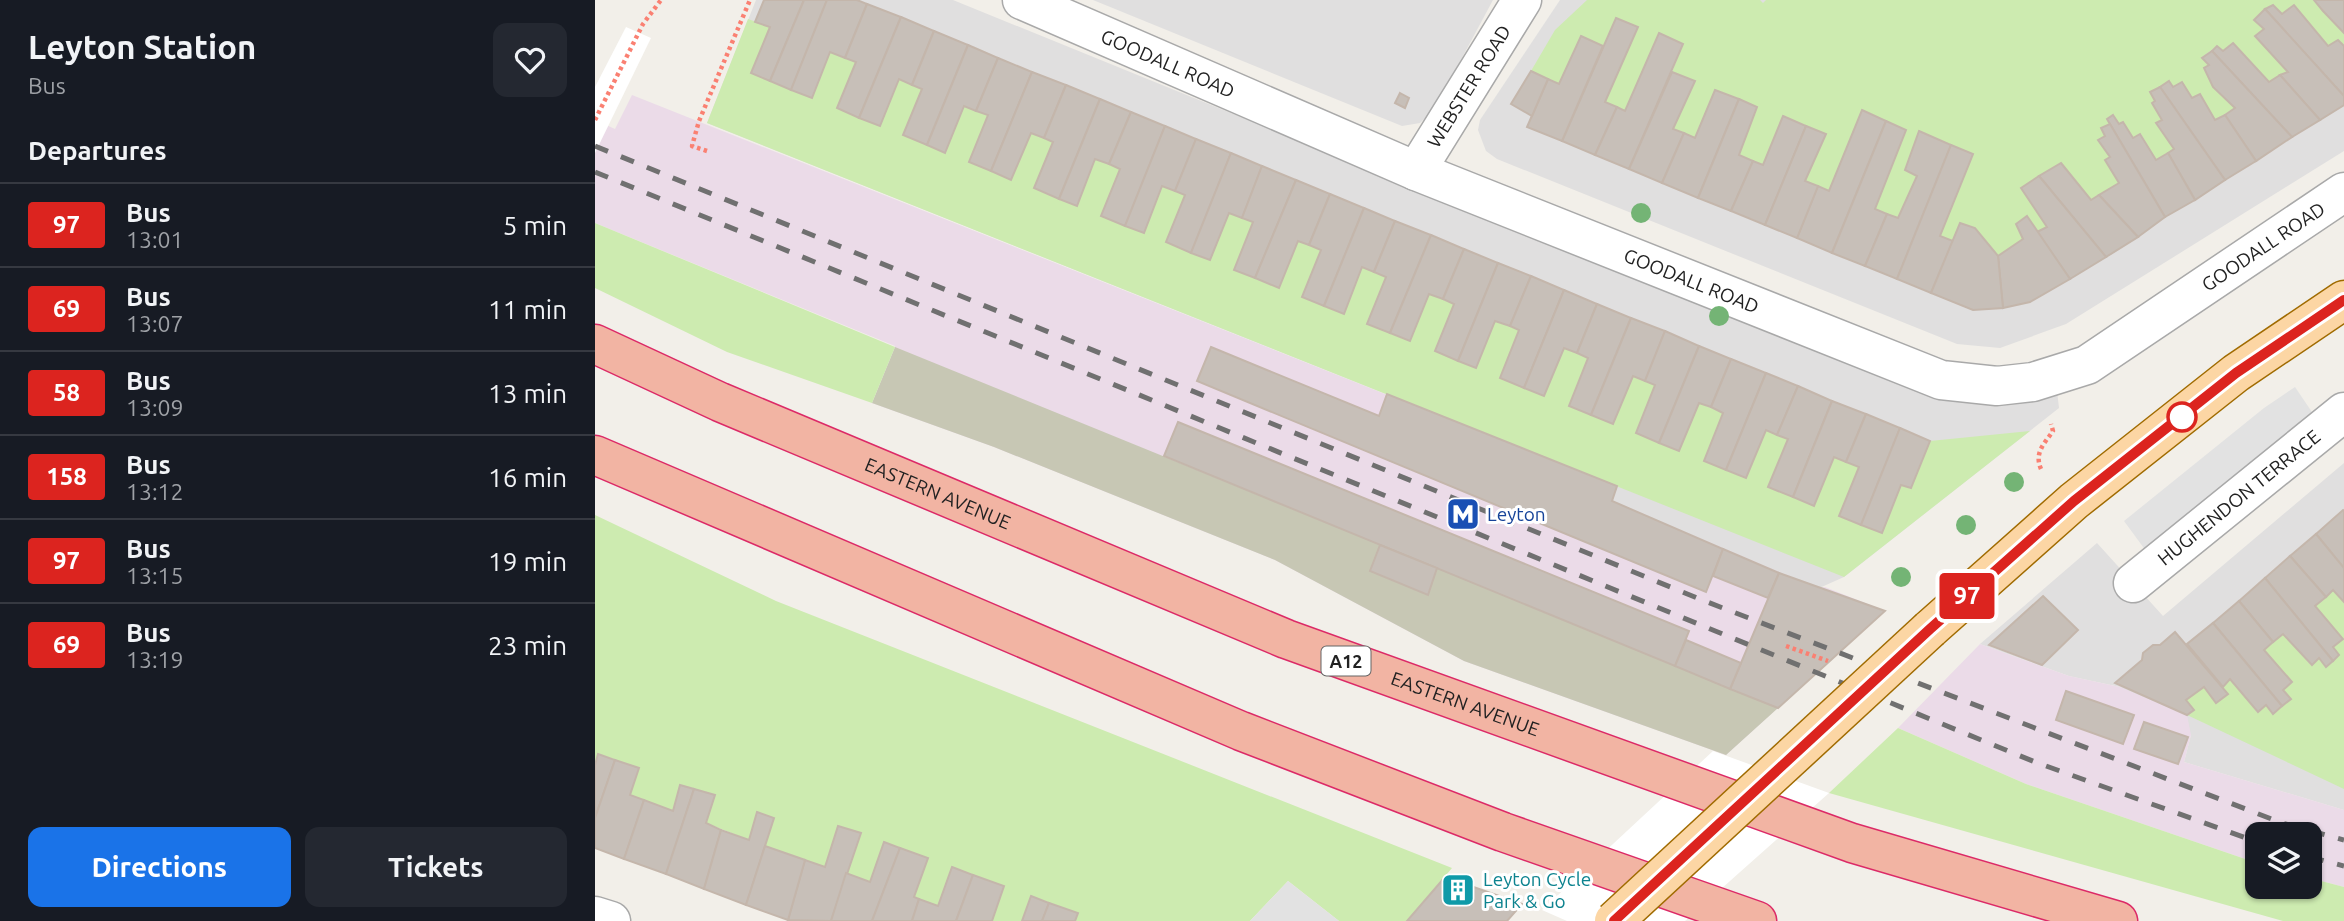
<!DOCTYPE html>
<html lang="en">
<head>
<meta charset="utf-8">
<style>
	:root { --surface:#171b24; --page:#242831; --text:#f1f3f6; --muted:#9ea1a6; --line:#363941; --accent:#1a73e8 }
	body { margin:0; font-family:Ubuntu,sans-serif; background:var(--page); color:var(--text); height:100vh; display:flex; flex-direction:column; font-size:26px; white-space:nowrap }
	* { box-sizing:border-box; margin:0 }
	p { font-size:23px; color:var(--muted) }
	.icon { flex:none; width:38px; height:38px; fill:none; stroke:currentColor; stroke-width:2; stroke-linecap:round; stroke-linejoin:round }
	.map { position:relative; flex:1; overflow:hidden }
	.side { display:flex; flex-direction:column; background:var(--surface); width:595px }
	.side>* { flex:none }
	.badge { padding:0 14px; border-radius:5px; font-size:24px; line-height:46px }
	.controls { position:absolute; left:1650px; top:822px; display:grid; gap:14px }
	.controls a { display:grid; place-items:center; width:77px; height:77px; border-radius:14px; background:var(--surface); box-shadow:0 2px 5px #0004; font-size:35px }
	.map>.badge { position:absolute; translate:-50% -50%; box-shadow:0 0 0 4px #fff }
	h2 { padding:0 28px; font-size:26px; line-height:63px }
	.round { display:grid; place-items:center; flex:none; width:74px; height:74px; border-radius:14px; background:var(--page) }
	.summary { display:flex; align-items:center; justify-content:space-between; height:119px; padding:0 28px }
	h1 { font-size:33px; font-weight:700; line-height:52px }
	.cta { display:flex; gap:14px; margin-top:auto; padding:14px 28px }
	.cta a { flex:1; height:80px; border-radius:14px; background:var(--accent); color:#fff; font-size:28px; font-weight:700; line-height:80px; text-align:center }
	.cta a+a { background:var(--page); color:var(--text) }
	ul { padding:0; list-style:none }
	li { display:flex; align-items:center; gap:21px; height:84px; padding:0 28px; border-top:2px solid var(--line) }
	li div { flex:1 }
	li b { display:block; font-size:26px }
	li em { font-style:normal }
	li .badge { min-width:77px; font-weight:700; text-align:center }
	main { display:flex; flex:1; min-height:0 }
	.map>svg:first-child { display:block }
</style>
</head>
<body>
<main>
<section class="side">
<div class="summary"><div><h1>Leyton Station</h1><p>Bus</p></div><a class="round"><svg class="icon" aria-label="heart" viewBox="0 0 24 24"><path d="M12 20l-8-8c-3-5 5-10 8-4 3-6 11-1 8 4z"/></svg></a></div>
<h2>Departures</h2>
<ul>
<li><span class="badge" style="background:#dc241f;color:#fff">97</span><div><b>Bus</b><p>13:01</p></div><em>5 min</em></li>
<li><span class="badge" style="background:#dc241f;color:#fff">69</span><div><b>Bus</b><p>13:07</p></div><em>11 min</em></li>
<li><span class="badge" style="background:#dc241f;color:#fff">58</span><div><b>Bus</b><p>13:09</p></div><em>13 min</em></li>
<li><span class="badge" style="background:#dc241f;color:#fff">158</span><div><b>Bus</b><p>13:12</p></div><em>16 min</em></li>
<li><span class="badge" style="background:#dc241f;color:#fff">97</span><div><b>Bus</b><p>13:15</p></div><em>19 min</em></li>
<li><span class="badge" style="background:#dc241f;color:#fff">69</span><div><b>Bus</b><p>13:19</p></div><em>23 min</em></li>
</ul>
<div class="cta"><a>Directions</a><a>Tickets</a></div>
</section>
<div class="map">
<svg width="1749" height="921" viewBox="0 0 1749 921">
	<rect width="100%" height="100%" fill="#f2efe9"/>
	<g fill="#e0dfdf">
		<path d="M161 0H358L1305 385 1355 401H1408L1462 391 1464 408 1249 577 1222 589 1017 501 1022 486 112 123Z"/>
		<path d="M498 0H898L839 110 825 123 807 126Z"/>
		<path d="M965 0H1749V151L1471 324 1405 348 1362 344 902 159 891 151 883 130 885 120Z"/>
		<path d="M1749 463V810L1589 762 1596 735 1525 687 1474 676 1385 644 1502 543 1568 616Z"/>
	</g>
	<g fill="#ebdbe8">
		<path d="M37 95 1022 486 1017 501 1222 588 1230 587 1290 611 1131 755 869 661 680 560 399 447 277 403 300 346 0 223V120L20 129Z"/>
		<path d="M1385 644 1474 676 1525 687 1592 715 1596 735 1589 762 1749 810V887L1715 878V835H1662V863L1431 784 1303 728Z"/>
	</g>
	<path fill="#c7c7b4" d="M300 347 872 580 1183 708 1131 755 869 661 680 560 399 447 277 403Z"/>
	<g fill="#cdebb0">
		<path d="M992 0H1165L1168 3 1171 0H1719L1749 33V46L1743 40 1733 46 1699 5 1687 14 1678 5 1659 20 1669 29 1660 36 1693 72 1674 82 1638 43 1628 51 1622 46 1607 57 1614 65 1609 68 1618 87 1640 108 1620 120 1605 95 1597 98 1587 83 1578 87 1574 81 1556 92 1560 101 1557 104 1567 120 1561 124 1579 149 1561 160 1546 134 1538 138 1528 122 1524 124 1512 119 1515 124 1506 128 1510 136 1504 140 1515 157 1511 160 1524 183 1496 200 1465 163 1426 188 1452 227 1442 232 1432 216 1428 239 1403 256 1380 228 1365 223 1358 241 1345 236 1378 155 1325 132 1310 170 1322 176 1303 218 1280 209 1311 130 1267 110 1234 191 1210 181 1231 134 1188 116 1168 165 1144 155 1162 107 1120 90 1100 138 1078 129 1100 82 1077 72 1088 44 1064 33 1030 111 1010 102 1042 27 1021 18 1008 46 986 36 964 84 936 71 960 30Z"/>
		<path d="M153 19 175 27 156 73 216 98 235 52 261 62 242 108 284 126 304 79 327 89 308 135 350 152 369 106 393 115 374 162 416 179 436 133 458 142 440 188 482 205 500 159 525 169 507 215 549 232 567 186 658 222 640 270 684 288 703 241 726 250 707 297 748 314 767 267 791 277 772 323 815 341 834 294 859 304 840 351 881 368 900 321 924 330 905 378 949 396 969 348 993 358 974 406 1018 424 1038 376 1060 385 1041 433 1084 451 1104 403 1128 413 1109 461 1151 478 1171 430 1193 439 1174 487 1219 506 1239 457 1264 467 1244 516 1287 533 1306 485 1316 488 1335 441 1435 431 1249 577 112 123Z"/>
		<path d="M0 223 300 347 277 403 132 352 0 288Z"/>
		<path d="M0 515 181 601 857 868 812 921H744L693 881 655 921H480L483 913 436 896 427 921H397L408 886 357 868 343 906 319 897 332 858 275 882 251 873 265 833 243 826 230 867 170 846 179 818 162 813 154 840 111 823 120 795 85 785 78 811 35 795 44 768 4 754 0 765Z"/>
		<path d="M1738 590 1749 602V789L1592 715 1599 710 1591 700 1609 687 1633 694 1628 687 1635 679 1662 712 1671 705 1678 714 1695 699 1688 690 1697 682 1669 650 1688 634 1716 665 1724 658 1732 666 1744 655 1738 647 1747 638 1720 606Z"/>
		<path d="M1303 728 1431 784 1662 863V887H1715V878L1749 887V921H1688L1234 793Z"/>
	</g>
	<g fill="#e2e2e2">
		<path d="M1700 387 1721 418 1551 551 1529 521 1669 408Z"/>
		<path d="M693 881 744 921H655Z"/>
	</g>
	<g fill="#fff">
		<path d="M31 27 56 38 0 153V87Z"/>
		<path d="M1118 751 1234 793 1090 921H972L947 910Z"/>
	</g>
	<g fill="#c7bfb8" stroke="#c4b6ab" stroke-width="2">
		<path d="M169 0H209L175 81 156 73 175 27 160 22Z"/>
		<path d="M209 0H232L196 90 175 81Z"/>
		<path d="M232 0H262L272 4 250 58 235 52 217 98 196 90Z"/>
		<path d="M1719 0H1749V33L1728 11Z"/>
		<path d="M272 4 306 17 264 118 242 108 261 62 250 58Z"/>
		<path d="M1678 5 1687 14 1699 5 1733 46 1743 40 1749 46V96L1670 9Z"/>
		<path d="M1670 9 1749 96V105L1725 120 1685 75 1693 72 1660 36 1669 29 1659 20Z"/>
		<path d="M306 17 339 31 317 85 304 79 285 126 264 118Z"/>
		<path d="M1021 18 1043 27 1010 102 1022 107 1000 155 967 141Z"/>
		<path d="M339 31 373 45 332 145 308 135 327 89 317 85Z"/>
		<path d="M1064 33 1088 44 1034 169 1000 155 1022 107 1030 111Z"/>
		<path d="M986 36 1008 46 967 141 932 127 953 79 964 84Z"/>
		<path d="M1638 43 1674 82 1685 75 1725 120 1697 137 1617 51 1622 46 1628 51Z"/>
		<path d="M373 45 403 58 381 111 369 106 350 153 332 145Z"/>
		<path d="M1617 51 1697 137 1661 161 1630 115 1640 108 1618 87 1609 68 1614 65 1607 58Z"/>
		<path d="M403 58 437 72 396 171 374 162 393 115 381 111Z"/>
		<path d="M936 71 953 79 937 116 916 104Z"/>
		<path d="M437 72 471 85 449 138 436 133 416 180 396 171Z"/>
		<path d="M1077 72 1100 81 1078 129 1089 133 1067 183 1034 169Z"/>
		<path d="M1574 81 1578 87 1587 82 1597 98 1605 94 1620 120 1630 115 1661 161 1630 180 1565 87Z"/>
		<path d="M471 85 505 99 464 199 439 188 458 142 449 138Z"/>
		<path d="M1565 87 1630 180 1600 200 1573 153 1579 149 1561 123 1567 120 1557 103 1560 101 1555 92Z"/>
		<path d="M1120 90 1144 99 1103 198 1067 183 1089 133 1100 138Z"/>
		<path d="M805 93 814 98 810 108 800 103Z"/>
		<path d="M505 99 536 112 514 164 500 159 482 206 464 199Z"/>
		<path d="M1144 99 1162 107 1144 155 1158 161 1136 211 1103 198Z"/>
		<path d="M1267 110 1291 121 1237 253 1202 238 1223 186 1234 191Z"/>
		<path d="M536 112 570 126 530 226 506 216 525 169 514 164Z"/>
		<path d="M1518 115 1524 124 1528 122 1538 138 1545 134 1561 160 1573 153 1600 200 1570 217 1512 119Z"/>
		<path d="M1188 116 1211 126 1170 225 1136 211 1158 161 1168 165Z"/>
		<path d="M1291 121 1311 130 1280 209 1292 214 1270 266 1237 253Z"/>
		<path d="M1515 124 1570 217 1543 237 1504 195 1524 183 1510 160 1515 157 1503 140 1510 136 1506 128Z"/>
		<path d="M570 126 601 139 580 191 567 186 549 233 530 226Z"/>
		<path d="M1211 126 1231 134 1210 181 1223 186 1202 238 1170 225Z"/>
		<path d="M1324 131 1356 145 1302 279 1270 266 1292 214 1303 218 1322 176 1310 170Z"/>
		<path d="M601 139 636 153 596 253 571 242 590 195 580 191Z"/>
		<path d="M1356 145 1378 154 1345 236 1358 241 1336 293 1302 279Z"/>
		<path d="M636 153 667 166 647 218 634 213 615 260 596 253Z"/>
		<path d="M1466 163 1496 200 1504 195 1543 237 1511 257 1444 176Z"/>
		<path d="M667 166 701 180 660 278 639 270 658 222 647 218Z"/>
		<path d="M1444 176 1511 257 1475 279 1442 232 1452 227 1426 188Z"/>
		<path d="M701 180 735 194 714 245 703 241 684 288 660 278Z"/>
		<path d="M735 194 769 208 729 306 707 297 726 250 714 245Z"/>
		<path d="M769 208 800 221 779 272 767 267 749 314 729 306Z"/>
		<path d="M1432 216 1475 279 1435 302 1408 308 1403 256 1428 239 1421 224Z"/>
		<path d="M800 221 836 235 795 333 772 324 791 277 779 272Z"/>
		<path d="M1365 223 1380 228 1403 256 1408 308 1378 310 1336 293Z"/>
		<path d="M836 235 869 249 848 299 834 294 815 341 795 333Z"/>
		<path d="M869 249 903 263 863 361 840 351 859 304 848 299Z"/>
		<path d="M903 263 936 276 915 326 900 321 881 368 863 361Z"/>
		<path d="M936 276 969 290 929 388 905 378 924 330 915 326Z"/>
		<path d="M969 290 1002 304 982 353 969 348 949 396 929 388Z"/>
		<path d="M1002 304 1036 318 996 415 974 406 993 358 982 353Z"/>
		<path d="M1036 318 1070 331 1050 381 1038 376 1018 424 996 415Z"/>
		<path d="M1070 331 1104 346 1064 443 1041 433 1060 385 1050 381Z"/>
		<path d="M1104 346 1136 359 1116 407 1104 403 1084 451 1064 443Z"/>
		<path d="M616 347 784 416 792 394 1022 486 1017 501 1128 549 1111 592 602 381Z"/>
		<path d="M1136 359 1171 373 1131 470 1109 461 1128 413 1116 407Z"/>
		<path d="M1171 373 1203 386 1182 435 1171 430 1151 478 1131 470Z"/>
		<path d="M1203 386 1237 401 1198 497 1173 487 1193 439 1182 435Z"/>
		<path d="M1237 401 1271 414 1251 462 1239 457 1219 506 1198 497Z"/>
		<path d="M1271 414 1305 428 1266 525 1244 516 1264 467 1251 462Z"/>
		<path d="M583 422 1094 631 1080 666 569 456Z"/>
		<path d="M1305 428 1335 441 1316 488 1306 485 1287 533 1266 525Z"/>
		<path d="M1748 510 1749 511V568L1721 534Z"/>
		<path d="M1721 534 1749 568V602L1738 590 1731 597 1695 556Z"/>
		<path d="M785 545 842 568 833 595 775 571Z"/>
		<path d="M1128 549 1184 573 1173 598 1118 576Z"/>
		<path d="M1695 556 1731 597 1720 606 1748 639 1738 647 1744 655 1738 661 1670 578Z"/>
		<path d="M1184 573 1290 611 1183 708 1135 689Z"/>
		<path d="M1670 578 1738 661 1731 667 1724 658 1717 665 1688 634 1678 642 1644 601Z"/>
		<path d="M1448 596 1483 630 1447 665 1394 645Z"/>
		<path d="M1644 601 1678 642 1669 650 1697 682 1688 690 1696 699 1687 706 1618 623Z"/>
		<path d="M1618 623 1687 706 1678 714 1671 705 1663 712 1635 679 1628 687 1592 644Z"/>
		<path d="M1580 632 1633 694 1621 703 1609 687 1591 700 1599 710 1592 715 1520 683 1547 660 1548 653 1558 645H1565Z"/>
		<path d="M1091 640 1146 663 1135 689 1080 666Z"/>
		<path d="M1471 691 1539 715 1528 744 1461 720Z"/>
		<path d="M1549 722 1593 737 1583 764 1539 749Z"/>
		<path d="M3 754 20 760 0 818V765Z"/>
		<path d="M20 760 44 768 35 795 49 800 29 859 0 848V818Z"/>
		<path d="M85 785 99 789 71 874 29 859 49 800 78 811Z"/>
		<path d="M99 789 120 795 111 823 126 830 109 889 71 874Z"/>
		<path d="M162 812 179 818 151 905 109 889 126 830 154 840Z"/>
		<path d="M243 826 266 833 236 921 193 920 210 860 230 867Z"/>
		<path d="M289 842 305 848 277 921H236L251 873 275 882Z"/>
		<path d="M170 846 210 860 193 920 151 905Z"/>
		<path d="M305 848 333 858 319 897 324 899 317 921H277Z"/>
		<path d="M357 867 378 875 361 921H317L324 899 343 906Z"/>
		<path d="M378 875 409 886 397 921H361Z"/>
		<path d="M850 877 927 904 912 921H812Z"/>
		<path d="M436 896 454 903 447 921H427Z"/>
		<path d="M454 903 483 913 480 921H447Z"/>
	</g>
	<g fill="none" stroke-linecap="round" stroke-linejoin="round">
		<defs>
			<g id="minor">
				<path id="s1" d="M427 0 821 171 1346 380 1402 386 1438 382 1492 365 1749 192"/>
				<path id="s2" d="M821 171 927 0"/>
				<path id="s3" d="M1538 583 1749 412"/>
				<path d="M0 916 16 921"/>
			</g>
			<path id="primary" d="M1335 629 1479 501 1641 373 1749 300"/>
			<g id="trunk">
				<path id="s4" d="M0 344 125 402 691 639 1257 843 1523 921"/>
				<path d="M0 455 646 731 908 832 1162 921"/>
			</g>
		</defs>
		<use href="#minor" stroke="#a9a9a9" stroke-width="41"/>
		<use href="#primary" stroke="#a06b00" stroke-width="41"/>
		<use href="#trunk" stroke="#dc2a67" stroke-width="41"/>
		<g stroke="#fa8072" stroke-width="4.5" stroke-dasharray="3.5 3.5" stroke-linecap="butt">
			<path d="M0 120 48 24 66 0"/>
			<path d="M112 151 97 146 104 121 155 0"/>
			<path d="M1446 469C1439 453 1449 444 1458 431L1456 424"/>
			<path d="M1191 646 1233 661"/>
		</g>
		<use href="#minor" stroke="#fff" stroke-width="38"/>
		<use href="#primary" stroke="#fcd6a4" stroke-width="38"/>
		<use href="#trunk" stroke="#f2b4a3" stroke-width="38"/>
		<g stroke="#707070" stroke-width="5" stroke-dasharray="14 14" stroke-linecap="butt">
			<path d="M0 146 1107 600 1687 823 1749 840"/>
			<path d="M0 172 1440 762 1662 842"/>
			<path d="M1715 857 1749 866"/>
		</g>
		<defs>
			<path id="primary-bridge" d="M1019 921 1335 629"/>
		</defs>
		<use href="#primary-bridge" stroke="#a06b00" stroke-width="41" stroke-linecap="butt"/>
		<use href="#primary-bridge" stroke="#fcd6a4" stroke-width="38"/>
	</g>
	<g fill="#74b475">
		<circle cx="1046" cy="213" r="10"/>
		<circle cx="1124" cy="316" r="10"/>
		<circle cx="1419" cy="482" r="10"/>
		<circle cx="1371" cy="525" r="10"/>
		<circle cx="1306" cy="577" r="10"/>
	</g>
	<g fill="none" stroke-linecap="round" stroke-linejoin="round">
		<defs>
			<path id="line" d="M1019 921 1335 629 1479 501 1641 373 1749 300"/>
		</defs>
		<use href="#line" stroke="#fff" stroke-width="16"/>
		<use href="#line" stroke="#dc241f" stroke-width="10"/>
	</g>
	<defs>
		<symbol id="metro-square" viewBox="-11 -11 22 22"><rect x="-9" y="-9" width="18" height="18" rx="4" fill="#1a4fb4" stroke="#fff"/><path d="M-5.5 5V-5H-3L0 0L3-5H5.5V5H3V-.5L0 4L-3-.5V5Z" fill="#fff"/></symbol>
		<symbol id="building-square" viewBox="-11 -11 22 22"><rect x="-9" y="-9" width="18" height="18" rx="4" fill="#0f9aa8" stroke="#fff"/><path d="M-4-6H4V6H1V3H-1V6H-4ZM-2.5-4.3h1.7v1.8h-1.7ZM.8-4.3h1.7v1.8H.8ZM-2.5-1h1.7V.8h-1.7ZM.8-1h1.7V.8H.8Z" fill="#fff"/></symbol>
	</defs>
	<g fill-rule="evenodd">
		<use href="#metro-square" x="849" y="495" width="38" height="38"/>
		<use href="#building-square" x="844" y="871" width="38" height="38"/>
	</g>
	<circle fill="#fff" stroke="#dc241f" stroke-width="3.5" cx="1587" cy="417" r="14"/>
	<g text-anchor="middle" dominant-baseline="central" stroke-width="6" stroke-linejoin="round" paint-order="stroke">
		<rect fill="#fff" stroke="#646464" stroke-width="2" x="726.5" y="646.5" width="49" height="29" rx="5"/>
		<g font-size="18" font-weight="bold" fill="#222">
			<text x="751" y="661">A12</text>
		</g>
		<g font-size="19" fill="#222" stroke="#fff">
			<text stroke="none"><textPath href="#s1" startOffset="159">GOODALL ROAD</textPath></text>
			<text stroke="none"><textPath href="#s2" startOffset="100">WEBSTER ROAD</textPath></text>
			<text stroke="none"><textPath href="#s1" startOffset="1356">GOODALL ROAD</textPath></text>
			<text stroke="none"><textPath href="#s1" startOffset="726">GOODALL ROAD</textPath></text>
			<text stroke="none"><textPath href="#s4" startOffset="374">EASTERN AVENUE</textPath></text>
			<text stroke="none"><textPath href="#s3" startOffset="136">HUGHENDON TERRACE</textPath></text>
			<text stroke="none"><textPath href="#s4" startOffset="942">EASTERN AVENUE</textPath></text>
		</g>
		<g font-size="19" fill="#164399" stroke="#fff" text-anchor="start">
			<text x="892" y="514">Leyton</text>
		</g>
		<g font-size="19" fill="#0d838f" stroke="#fff" text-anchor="start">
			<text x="888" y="879">Leyton Cycle<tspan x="888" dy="22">Park &amp; Go</tspan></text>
		</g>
	</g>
</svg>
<div class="controls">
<a><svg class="icon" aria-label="layers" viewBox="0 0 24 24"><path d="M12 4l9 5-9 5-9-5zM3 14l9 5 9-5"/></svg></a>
</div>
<b class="badge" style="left:1372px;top:596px;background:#dc241f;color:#fff">97</b>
</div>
</main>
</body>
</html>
